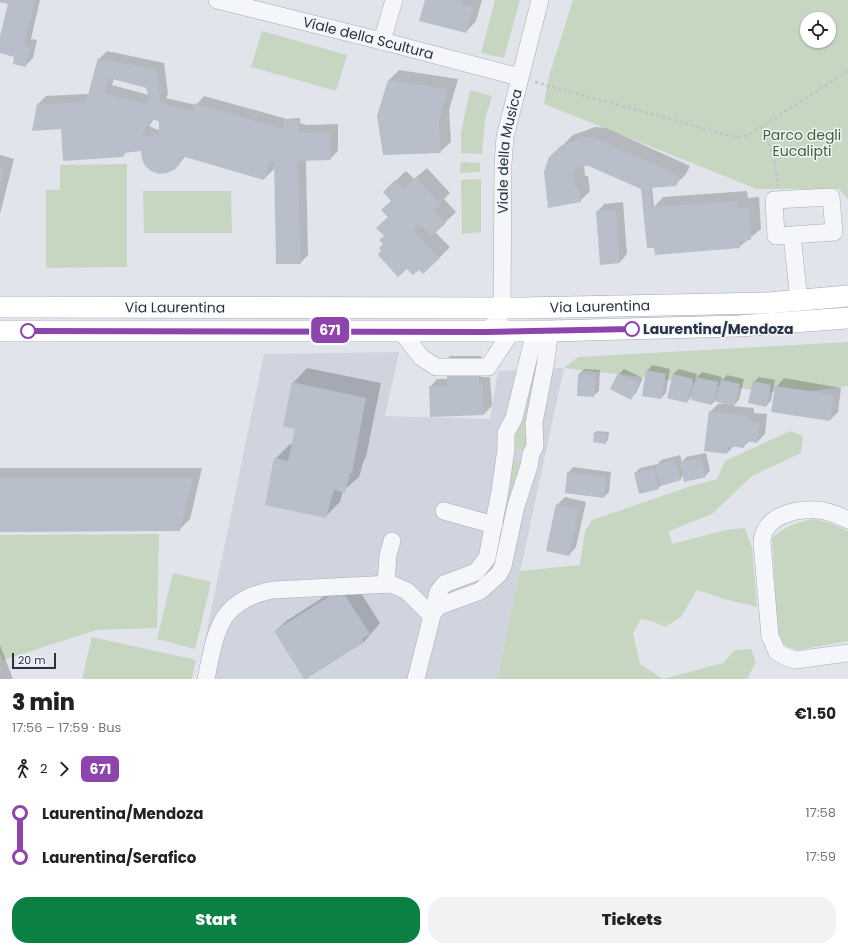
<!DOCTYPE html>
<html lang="en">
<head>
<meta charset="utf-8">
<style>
	:root { --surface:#fff; --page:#f2f2f2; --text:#222; --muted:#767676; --accent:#0b8043 }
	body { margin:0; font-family:Poppins,sans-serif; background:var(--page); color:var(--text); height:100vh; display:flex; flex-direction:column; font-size:15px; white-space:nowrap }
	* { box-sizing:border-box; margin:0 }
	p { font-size:13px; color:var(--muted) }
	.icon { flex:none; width:22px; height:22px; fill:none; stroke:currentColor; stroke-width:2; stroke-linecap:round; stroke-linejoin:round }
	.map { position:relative; height:679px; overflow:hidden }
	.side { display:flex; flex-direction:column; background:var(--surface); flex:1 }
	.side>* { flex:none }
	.badge { padding:0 8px; border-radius:6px; font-size:14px; line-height:26px }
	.controls { position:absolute; left:800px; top:12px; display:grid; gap:8px }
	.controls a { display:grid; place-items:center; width:36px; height:36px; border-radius:50%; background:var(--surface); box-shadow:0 1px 3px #0004; font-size:20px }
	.scale { position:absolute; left:12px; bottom:10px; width:44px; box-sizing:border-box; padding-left:4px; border:2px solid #273245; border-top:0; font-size:11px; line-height:14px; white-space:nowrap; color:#273245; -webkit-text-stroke:3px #f1f4f8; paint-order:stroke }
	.map>.badge { position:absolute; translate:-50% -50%; box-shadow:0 0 0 2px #fff }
	.legs { display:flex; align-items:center; gap:6px; height:44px; padding:0 12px; font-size:13px }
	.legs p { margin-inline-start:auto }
	.overview { display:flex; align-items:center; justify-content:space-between; height:68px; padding:0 12px }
	h1 { font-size:22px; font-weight:800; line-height:30px }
	.cta { display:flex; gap:8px; margin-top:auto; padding:8px 12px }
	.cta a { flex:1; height:46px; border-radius:16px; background:var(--accent); color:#fff; font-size:16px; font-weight:800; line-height:46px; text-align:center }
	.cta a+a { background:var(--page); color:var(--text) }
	ul { padding:0 12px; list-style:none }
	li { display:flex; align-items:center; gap:14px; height:44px; font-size:15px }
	li i { display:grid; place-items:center; width:6px; height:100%; margin:0 5px; background:currentColor }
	li i::after { content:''; width:10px; height:10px; margin:-5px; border:3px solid; border-radius:50%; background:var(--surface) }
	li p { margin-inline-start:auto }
	li:first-child i { background:linear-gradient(#0000 50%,currentColor 0) }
	li:last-child i { background:linear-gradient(currentColor 50%,#0000 0) }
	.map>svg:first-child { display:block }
</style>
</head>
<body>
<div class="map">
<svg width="848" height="679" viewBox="0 0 848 679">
	<rect width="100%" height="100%" fill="#e1e5eb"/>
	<path fill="#cfd4de" d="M399 352 385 416 490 419 498 371 564 368 497 679H197L264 354Z"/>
	<g fill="#c6d6c1" fill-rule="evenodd">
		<path d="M495 0H520L504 58 481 53Z"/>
		<path d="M573 0H848V199L839 189H757L544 104 549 76ZM807 19H829V41H807Z"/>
		<path d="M262 31 347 55 336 91 251 67Z"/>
		<path d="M470 90 492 96 485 120 482 154 461 153V133Z"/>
		<path d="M461 162 480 163V172L460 173Z"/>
		<path d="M127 164V267L46 268V190H60V165Z"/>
		<path d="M481 179V232L462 234 461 180Z"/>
		<path d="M143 191H231L232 233H144Z"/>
		<path d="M848 342V386L790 394 564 368 578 357Z"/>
		<path d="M538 354H541L532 408 521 406Z"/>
		<path d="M519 417 530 419 526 448 522 450 514 449 510 437Z"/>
		<path d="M790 431 803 436 801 453 752 476 712 514 669 531 672 544 726 530 745 528 752 548 757 607 724 599 697 590 681 617 665 627 652 621 641 619 633 633 640 664 663 679 723 663 735 650 751 649 756 662 747 679H497L520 571 580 565 585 531 592 520 691 486 717 479 725 461Z"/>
		<path d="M508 459 522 462 510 501H507Z"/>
		<path d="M813 519 830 523 848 531V641L798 650 787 647 778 639 772 538C785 527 797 522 813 519Z"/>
		<path d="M159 534 157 628 97 630 3 660 0 653V535Z"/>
		<path d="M173 573 211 582 195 649 157 639Z"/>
		<path d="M92 637 196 660 192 679H82Z"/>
	</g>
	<g fill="#0003" fill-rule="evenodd">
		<path d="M0 0H40L31 39 37 40 33 58 25 66 15 56 0 52V40L9 3Z"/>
		<path d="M426 0H482L476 21 466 32Z"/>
		<path d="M107 51 164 63 168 94 166 98 196 105 204 96 287 119 300 118V123L307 125 338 124V151L330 159 306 160 308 255 300 263 275 168 264 179 186 156 174 169 142 149 127 151 123 156 62 128 38 104 46 96 89 94 99 59ZM114 78 147 87 149 95 112 85ZM154 119 160 120V127L158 130 149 126Z"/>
		<path d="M399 70 458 79 449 110 451 142 440 152 389 80Z"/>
		<path d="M595 127 606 128 690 166 686 174 675 185 652 187 654 207 663 197 747 191 748 198 759 197 761 229 739 247H655L642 188 589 165 584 166 585 176H588L590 191 580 201 550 158 573 135Z"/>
		<path d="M0 155 14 159 0 214Z"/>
		<path d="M427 168 450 193 444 199 456 212 435 232 450 247 439 258 384 244 392 201 384 192 406 171 414 179Z"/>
		<path d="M623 202 627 254 620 262 597 212 604 204Z"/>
		<path d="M450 356H481V377H490L492 406 484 414 430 387 437 379H448V358Z"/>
		<path d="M652 365 670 369 666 393 661 398 647 371Z"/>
		<path d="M307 368 381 383 366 457 364 460 359 477 343 491 340 502 325 517 275 459 290 444 293 445 296 428 293 383Z"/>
		<path d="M584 369 600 370 599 391 593 396 579 374Z"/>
		<path d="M624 369 643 378 636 393 631 398 619 374Z"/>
		<path d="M679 369 697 374 696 378 702 372 722 377 721 381 727 375 744 379 739 400 733 406 754 408V413L767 414 765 434 757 442 750 441 743 447 734 446 727 453 710 412 718 404H730L717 399 712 404 693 395 687 402 673 374Z"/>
		<path d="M759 377 775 380 771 401 766 406 754 382Z"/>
		<path d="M784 378 841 388 838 412 830 420 776 387Z"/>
		<path d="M597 431 609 432 608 440 605 443 595 433Z"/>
		<path d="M706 453 710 471 705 476 684 475 680 479 663 484 658 488 635 473 640 468 658 464 661 460 680 455 682 462 686 457Z"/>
		<path d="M573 467 611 472 609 492 604 497 568 473Z"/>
		<path d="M0 468H202L190 519 179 530 0 531Z"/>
		<path d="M565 497 586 502 576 547 569 555 557 505Z"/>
		<path d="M354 582 380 623 364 642 305 679 275 631 286 621 344 584Z"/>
		<path d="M0 645 13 679H0Z"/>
	</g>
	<g fill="#b8beca" fill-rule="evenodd">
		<path d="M0 0H35L24 46 30 48 26 67 13 64 14 57 0 53V36L8 4 0 2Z"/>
		<path d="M425 0H462L461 4 473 7 466 33 419 21Z"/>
		<path d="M98 58 156 70 161 103 193 111 195 103 283 129 284 120H298L299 133 330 132 331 160 298 161 301 264H276L274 161 269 162 264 180 182 156 180 164 174 170 167 173 159 174 151 171 145 166 142 159 141 151 123 153V157L63 161 61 129 32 131 37 104 86 102ZM109 78 146 88 149 98 145 104 105 93ZM151 119 159 121V133L149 137 142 134Z"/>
		<path d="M388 80 448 89 439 121 441 153 383 155 377 116Z"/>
		<path d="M584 137 595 138 681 176 676 186 650 188 652 207 737 201 738 208 749 207 751 240 739 241 740 248 655 255 654 248H647L641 189 586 165 578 168 574 171 575 186 578 185 581 202 548 208 544 172 549 157 562 145Z"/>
		<path d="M0 168 4 169 1 183H0Z"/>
		<path d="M416 177 441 204 434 210 446 223 431 237 419 224 413 230 440 258 423 274 419 270 413 275 407 269 398 277 378 255 381 251 379 248 383 244 379 240 384 236 376 228 388 217 381 210 391 201 383 192 395 180 403 189Z"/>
		<path d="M616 210 620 263 600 265 596 211Z"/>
		<path d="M447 358H479V384H483L484 415 430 417 429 386H447Z"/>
		<path d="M646 370 666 374 661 399 642 396Z"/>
		<path d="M618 373 639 383 631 400 610 389Z"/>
		<path d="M578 374 595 375 594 397 577 396Z"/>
		<path d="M673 374 693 379 687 403 667 398Z"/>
		<path d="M696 377 718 382 712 405 691 400Z"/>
		<path d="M721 380 740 384 734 406 716 402Z"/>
		<path d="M753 381 771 385 766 407 748 403Z"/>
		<path d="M292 382 366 398 352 473H350L345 493 334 490 326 518 265 505 274 458 288 461 295 429 283 426Z"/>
		<path d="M775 386 834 395 830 421 771 412Z"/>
		<path d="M709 411 747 416V420L760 422 757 443 745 441 744 448 728 446 727 454 704 451Z"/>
		<path d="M594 432 607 434 606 444 593 442Z"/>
		<path d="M701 457 706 477 684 482 680 462Z"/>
		<path d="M675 460 681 480 661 486 655 465Z"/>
		<path d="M654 468 659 489 639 494 634 473Z"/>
		<path d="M567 472 606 477 604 498 565 493Z"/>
		<path d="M0 478H193L180 531 0 532Z"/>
		<path d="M556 504 579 509 569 556 546 551Z"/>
		<path d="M343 592 370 634 362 639 364 642 304 679 274 631 333 594 336 597Z"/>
	</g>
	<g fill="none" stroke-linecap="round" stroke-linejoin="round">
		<defs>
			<g id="minor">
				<path id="s1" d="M217 0 382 41 519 77"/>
				<path d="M382 41 394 0"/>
				<path d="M792 235 834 232 831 197 774 200 776 236 792 235 799 301"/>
				<path d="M401 331 421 357 436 367H488L512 331"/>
				<path id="s2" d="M486 332 499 319 502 307 503 164 505 137 540 0"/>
				<path d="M444 511 494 525"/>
				<path d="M848 520C838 515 828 511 818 510 795 508 763 516 762 543L770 636 777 652 786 657 796 660 848 653"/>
				<path d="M386 584 388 555 392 541"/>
				<path d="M431 615 439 606 480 591 499 574 503 566 516 506 529 466 531 454 535 446 534 423 545 366 550 331"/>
				<path d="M206 679C216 632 218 600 273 590L391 584 407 591 431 615"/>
				<path d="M416 679 438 592 444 584 476 572 487 558 500 491 506 449V433L514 418 535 331"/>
			</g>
			<g id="major">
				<path id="s3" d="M0 307 522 308 768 303 848 296"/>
				<path d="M0 331H550L738 326 848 318"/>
			</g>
		</defs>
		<use href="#minor" stroke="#a5acb6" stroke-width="18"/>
		<use href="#major" stroke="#9fa9b8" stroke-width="22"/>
		<g stroke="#bfc3ca" stroke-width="2.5" stroke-dasharray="3 3" stroke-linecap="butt">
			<path d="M535 82 731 136 742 137 750 134 848 71"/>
			<path d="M761 127 773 154 778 186"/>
		</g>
		<use href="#minor" stroke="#f4f6f9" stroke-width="17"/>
		<use href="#major" stroke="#fff" stroke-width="21"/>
	</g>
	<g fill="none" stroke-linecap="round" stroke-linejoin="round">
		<defs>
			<path id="line-1" d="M28 331 486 332 632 329"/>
		</defs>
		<use href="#line-1" stroke="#fff" stroke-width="9"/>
		<use href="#line-1" stroke="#8e44ad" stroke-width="6"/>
	</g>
	<g fill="#fff" stroke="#8e44ad" stroke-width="2">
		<circle cx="632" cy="329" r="7"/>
		<circle cx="28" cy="331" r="7"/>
	</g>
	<g text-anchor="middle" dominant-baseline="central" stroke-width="3" stroke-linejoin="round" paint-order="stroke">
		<g font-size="14" fill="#273245" stroke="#f1f4f8">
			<text stroke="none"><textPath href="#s1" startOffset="156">Viale della Scultura</textPath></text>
			<text stroke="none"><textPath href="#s2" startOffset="187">Viale della Musica</textPath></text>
			<text stroke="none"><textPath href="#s3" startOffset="175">Via Laurentina</textPath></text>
			<text stroke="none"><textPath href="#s3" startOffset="600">Via Laurentina</textPath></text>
		</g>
		<g font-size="14" fill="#3b6233" stroke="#f1f4f8">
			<text x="802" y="135">Parco degli<tspan x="802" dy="16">Eucalipti</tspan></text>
		</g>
		<g font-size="14" font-weight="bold" fill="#273245" stroke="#f1f4f8" text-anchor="start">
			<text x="643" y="329">Laurentina/Mendoza</text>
		</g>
	</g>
</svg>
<div class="controls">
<a><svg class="icon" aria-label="locate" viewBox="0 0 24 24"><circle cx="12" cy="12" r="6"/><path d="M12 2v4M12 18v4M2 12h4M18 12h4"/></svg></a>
</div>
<div class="scale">20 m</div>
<b class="badge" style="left:330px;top:330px;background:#8e44ad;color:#fff">671</b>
</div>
<section class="side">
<div class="overview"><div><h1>3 min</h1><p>17:56 – 17:59 · Bus</p></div><b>€1.50</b></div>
<div class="legs"><svg class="icon" aria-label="walk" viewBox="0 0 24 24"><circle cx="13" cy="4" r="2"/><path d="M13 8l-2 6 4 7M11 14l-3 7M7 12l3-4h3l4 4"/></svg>2<svg class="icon" aria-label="forward" viewBox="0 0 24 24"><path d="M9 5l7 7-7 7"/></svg><b class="badge" style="background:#8e44ad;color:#fff">671</b></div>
<ul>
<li><i style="color:#8e44ad"></i><b>Laurentina/Mendoza</b><p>17:58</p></li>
<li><i style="color:#8e44ad"></i><b>Laurentina/Serafico</b><p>17:59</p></li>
</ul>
<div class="cta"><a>Start</a><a>Tickets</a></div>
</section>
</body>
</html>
